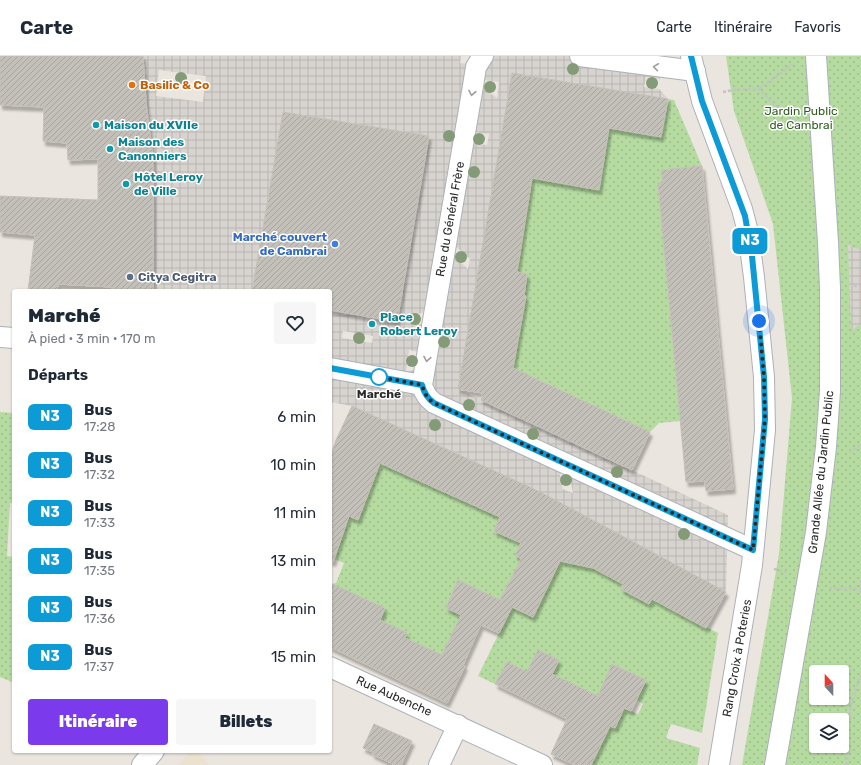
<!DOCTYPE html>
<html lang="fr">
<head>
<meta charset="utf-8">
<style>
	:root { --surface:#fff; --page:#f6f6f7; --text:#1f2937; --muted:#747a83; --line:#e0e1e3; --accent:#7c3aed }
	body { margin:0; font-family:Rubik,sans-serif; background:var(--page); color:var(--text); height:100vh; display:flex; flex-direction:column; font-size:15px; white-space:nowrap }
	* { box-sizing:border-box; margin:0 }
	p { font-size:13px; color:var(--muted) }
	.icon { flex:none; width:22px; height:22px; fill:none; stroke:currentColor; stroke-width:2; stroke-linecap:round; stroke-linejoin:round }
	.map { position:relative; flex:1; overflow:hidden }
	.panel { position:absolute; left:12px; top:233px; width:320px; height:464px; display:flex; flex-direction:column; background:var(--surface); border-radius:4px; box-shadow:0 1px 3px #0004 }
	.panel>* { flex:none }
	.badge { padding:0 8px; border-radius:6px; font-size:14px; line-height:26px }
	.needle { width:26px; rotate:339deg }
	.tools { position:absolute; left:809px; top:609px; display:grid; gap:8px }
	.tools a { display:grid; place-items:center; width:40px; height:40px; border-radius:4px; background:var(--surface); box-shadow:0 1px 3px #0004; font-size:20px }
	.you { position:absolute; width:20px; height:20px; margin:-10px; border:3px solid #fff; border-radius:50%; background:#1a73e8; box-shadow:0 0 0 6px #1a73e833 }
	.map>.badge { position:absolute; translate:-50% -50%; box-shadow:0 0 0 2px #fff }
	h2 { padding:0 16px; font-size:15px; line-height:36px }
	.round { display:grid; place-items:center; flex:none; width:42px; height:42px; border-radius:4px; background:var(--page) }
	.head { display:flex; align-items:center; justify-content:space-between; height:68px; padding:0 16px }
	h1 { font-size:19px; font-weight:800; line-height:30px }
	.action { display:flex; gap:8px; margin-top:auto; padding:8px 16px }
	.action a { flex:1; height:46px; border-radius:4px; background:var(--accent); color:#fff; font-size:16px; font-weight:800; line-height:46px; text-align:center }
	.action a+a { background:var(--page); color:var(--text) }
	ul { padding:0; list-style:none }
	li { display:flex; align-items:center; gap:12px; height:48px; padding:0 16px }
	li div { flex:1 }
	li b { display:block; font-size:15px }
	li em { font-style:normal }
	li .badge { min-width:44px; font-weight:700; text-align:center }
	header { display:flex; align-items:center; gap:24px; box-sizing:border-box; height:56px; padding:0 20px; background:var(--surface); border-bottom:1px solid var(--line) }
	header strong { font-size:19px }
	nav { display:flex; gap:22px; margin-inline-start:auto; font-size:14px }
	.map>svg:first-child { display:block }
</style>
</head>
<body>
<header>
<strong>Carte</strong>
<nav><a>Carte</a><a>Itinéraire</a><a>Favoris</a></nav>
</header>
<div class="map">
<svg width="861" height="709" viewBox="0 0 861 709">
	<defs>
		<pattern id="park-dots" width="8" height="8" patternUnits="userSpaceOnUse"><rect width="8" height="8" fill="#b5dba1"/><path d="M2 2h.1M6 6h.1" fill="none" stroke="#9cbc8b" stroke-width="1.8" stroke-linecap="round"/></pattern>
		<pattern id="plaza-grid" width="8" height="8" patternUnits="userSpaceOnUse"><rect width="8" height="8" fill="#d7d4d0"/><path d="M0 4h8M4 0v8" fill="none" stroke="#b9b6b3"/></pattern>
		<pattern id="building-hatch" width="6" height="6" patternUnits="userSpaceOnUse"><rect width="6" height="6" fill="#c3bfb9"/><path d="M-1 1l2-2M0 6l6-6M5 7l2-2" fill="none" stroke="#a8a49f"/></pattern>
		<filter id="shadow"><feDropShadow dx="2.5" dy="4.5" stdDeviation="1" flood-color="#0004"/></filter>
	</defs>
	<rect width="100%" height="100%" fill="#eae5de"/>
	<path fill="#eae1cf" d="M190 695H196L210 709H178Z"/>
	<g fill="url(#park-dots)" fill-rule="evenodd">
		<path d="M726 0H861V709H742L779 498 792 342 773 168 734 55ZM816 616H842V642H816ZM816 664H842V690H816Z"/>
		<path d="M668 43 674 44 702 110 661 114 663 127 658 128 680 365 659 367 650 376 531 320 498 326 525 240H524L527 218 516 216 532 122 599 133 606 88 587 68 661 81Z"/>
		<path d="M0 356 14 357V447H10L7 500 14 501V627L0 621Z"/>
		<path d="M371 403 500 461 494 475 507 481 512 469 526 476 515 499 521 503 500 544 458 524 446 552 482 569 468 599 447 589 442 599 400 592 407 577 379 564 385 552 362 541 337 595 330 591V538L334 527H336L344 507 334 503 349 460 358 463 367 440Z"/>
		<path d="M553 504 585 510 587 508 623 528 621 533 649 548 652 543 718 577 702 677 671 668 666 682 700 692 697 709H591L610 670 615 672 624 652 638 658 643 648 637 644 646 624 613 608 598 640 552 618 559 605 527 616 507 606 495 628 478 620 512 551 533 561Z"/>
	</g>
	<g fill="url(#plaza-grid)" fill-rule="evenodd">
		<path d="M143 0H461L460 7 468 8 469 0H664L660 23 646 21 644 31 659 33 668 43 512 17 458 333 728 459 726 536 582 458 529 431 352 350 330 346V288L331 281 330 280V254L397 266 429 80 283 56 252 235H153L154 167 153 100 146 46ZM159 14 206 20 203 46 156 40ZM481 24 499 26 497 42 479 29ZM473 76 489 78 487 89 471 87ZM454 189 470 203 468 213 452 199ZM425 256 423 269 406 266 407 261ZM343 275 373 280 372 287 342 282ZM409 294 419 296 415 313 411 315 406 316ZM559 413 569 417 573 437 563 433Z"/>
		<path d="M848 187 852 191 858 193 861 190V268L857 270 851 276Z"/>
	</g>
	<g fill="url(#building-hatch)" stroke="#c6c0b8" filter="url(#shadow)">
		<path d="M0 0H143L146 46 153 101V235H112V231L58 228 57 235H28L35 179 0 176V140L98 144V103L68 104 67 87 43 85 44 51 0 49Z"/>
		<path d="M512 17 668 43 661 81 609 72 599 134 532 122 517 216 527 218 524 240H526L513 312 650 376 632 414 481 344 482 337 458 333Z"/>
		<path d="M283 56 429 80 397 266 330 254V235H252Z"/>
		<path d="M702 110 733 433 706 435 705 425 686 426 658 127H663L661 114Z"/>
		<path d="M352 350 534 433 578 456 726 536 706 572 652 543 649 548 621 533 623 528 593 512 560 505 533 561 512 551 499 577 481 569 463 609 465 610 447 647 330 591V527L385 552 380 564 407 577 405 582 442 599 461 559 446 552 458 524 500 544 521 503 515 499 521 487 494 475 500 461 380 407 358 464 349 460 333 506 330 505V402L336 384Z"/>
		<path d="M538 594 559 604 552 618 598 640 612 608 646 624 631 655 624 652 615 672 610 670 591 709H575L551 698 567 663 495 628 507 606 527 616Z"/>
		<path d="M374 668 412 685 401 709H395L372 698 373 696 363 692Z"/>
	</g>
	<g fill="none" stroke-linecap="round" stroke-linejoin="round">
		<defs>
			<g id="minor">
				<path d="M483 0 476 11 473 30 422 329C424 337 427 342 434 347L753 494"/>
				<path d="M580 0 695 15"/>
				<path d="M691 0 702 45 742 153 748 176 754 221 764 321 765 374 752 509 719 709"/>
				<path d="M0 281 14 282"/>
				<path d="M330 312 422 329"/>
				<path d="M330 611 542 709"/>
				<path d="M142 709 154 695"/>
				<path d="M439 709 458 669"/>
				<path d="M775 709 816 476 826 391 830 335V232L828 186 816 0"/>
			</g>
		</defs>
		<use href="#minor" stroke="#aeb0b9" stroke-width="22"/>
		<g stroke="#c3c3c3" stroke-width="2.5" stroke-dasharray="3 2" stroke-linecap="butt">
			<path d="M759 33 793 8"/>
			<path d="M723 36 738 33H759L776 50 796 66"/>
			<path d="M854 230H861"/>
			<path d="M849 396 861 389"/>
			<path d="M774 513 786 516"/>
			<path d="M861 524 860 532 861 537"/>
			<path d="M829 532 847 533 860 532"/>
			<path d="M847 709 849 661 852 645 861 618"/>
		</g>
		<use href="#minor" stroke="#fff" stroke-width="20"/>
	</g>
	<g fill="#849b77">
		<circle cx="573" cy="13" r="6"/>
		<circle cx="181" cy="22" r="6"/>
		<circle cx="652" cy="27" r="6"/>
		<circle cx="490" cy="31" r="6"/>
		<circle cx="449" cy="80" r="6"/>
		<circle cx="479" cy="83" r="6"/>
		<circle cx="474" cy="116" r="6"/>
		<circle cx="461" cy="201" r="6"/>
		<circle cx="415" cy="263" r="6"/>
		<circle cx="359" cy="282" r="6"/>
		<circle cx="444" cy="286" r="6"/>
		<circle cx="412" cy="305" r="6"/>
		<circle cx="469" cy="349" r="6"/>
		<circle cx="435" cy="369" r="6"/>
		<circle cx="533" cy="378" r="6"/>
		<circle cx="617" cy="416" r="6"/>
		<circle cx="566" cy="424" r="6"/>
		<circle cx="684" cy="478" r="6"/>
	</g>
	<defs><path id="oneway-chevron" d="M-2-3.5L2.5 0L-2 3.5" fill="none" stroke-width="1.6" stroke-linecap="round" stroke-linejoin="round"/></defs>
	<g stroke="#9f9f9f">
		<use href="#oneway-chevron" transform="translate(656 11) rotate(-172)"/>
		<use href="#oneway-chevron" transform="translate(472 37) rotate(100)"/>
		<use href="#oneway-chevron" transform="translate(427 303) rotate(100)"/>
	</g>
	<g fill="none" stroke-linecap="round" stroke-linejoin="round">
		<defs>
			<path id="line" d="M330 312 422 329C424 337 427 342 434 347L753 494 765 363 764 321 752 200 745 160 702 45 691 0"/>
		</defs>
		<use href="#line" stroke="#fff" stroke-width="9"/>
		<use href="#line" stroke="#0d9bd7" stroke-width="6"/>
		<path stroke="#2a2a2a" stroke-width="4" stroke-dasharray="0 7.2" d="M379 321 374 320 422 329C424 337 427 342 434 347L753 494 765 363 764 321 759 265"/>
	</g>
	<circle fill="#e8710a" stroke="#fff" stroke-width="1.5" cx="132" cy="29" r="4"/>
	<g fill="#0f9aa8" stroke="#fff" stroke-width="1.5">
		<circle cx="96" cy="69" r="4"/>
		<circle cx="110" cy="93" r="4"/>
		<circle cx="126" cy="128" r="4"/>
		<circle cx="372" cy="268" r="4"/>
	</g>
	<circle fill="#3f7fe0" stroke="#fff" stroke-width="1.5" cx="335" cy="188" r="4"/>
	<circle fill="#5c6f8a" stroke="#fff" stroke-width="1.5" cx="130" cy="221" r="4"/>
	<circle fill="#fff" stroke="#0d9bd7" stroke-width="2" cx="379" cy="321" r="8"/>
	<g text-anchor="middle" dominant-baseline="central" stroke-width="3" stroke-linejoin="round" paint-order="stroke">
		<g font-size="12" font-weight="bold" fill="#c56008" stroke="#fff" text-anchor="start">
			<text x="140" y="29">Basilic &amp; Co</text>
		</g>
		<g font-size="12" fill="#305f22" stroke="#fff">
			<text x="801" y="55">Jardin Public<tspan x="801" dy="14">de Cambrai</tspan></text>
		</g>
		<g font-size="12" font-weight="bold" fill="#0d838f" stroke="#fff" text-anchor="start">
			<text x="104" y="69">Maison du XVIIe</text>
			<text x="118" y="86">Maison des<tspan x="118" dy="14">Canonniers</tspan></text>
			<text x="134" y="121">Hôtel Leroy<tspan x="134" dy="14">de Ville</tspan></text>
			<text x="380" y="261">Place<tspan x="380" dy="14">Robert Leroy</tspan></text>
		</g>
		<g font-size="12" fill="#2a2a2a" stroke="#fff">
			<text transform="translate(450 163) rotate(-80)">Rue du Général Frère</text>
			<text transform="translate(821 416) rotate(-84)">Grande Allée du Jardin Public</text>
			<text transform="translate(737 602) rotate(-80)">Rang Croix à Poteries</text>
			<text transform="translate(394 640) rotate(24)">Rue Aubenche</text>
		</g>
		<g font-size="12" font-weight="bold" fill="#366cbe" stroke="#fff" text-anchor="end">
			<text x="327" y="181">Marché couvert<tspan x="327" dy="14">de Cambrai</tspan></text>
		</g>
		<g font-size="12" font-weight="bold" fill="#4e5e75" stroke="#fff" text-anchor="start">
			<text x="138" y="221">Citya Cegitra</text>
		</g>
		<g font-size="12" font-weight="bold" fill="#2a2a2a" stroke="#fff">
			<text x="379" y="338">Marché</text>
		</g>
	</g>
</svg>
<div class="tools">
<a><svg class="needle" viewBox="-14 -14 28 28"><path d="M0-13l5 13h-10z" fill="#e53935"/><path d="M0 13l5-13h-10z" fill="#747a83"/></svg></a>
<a><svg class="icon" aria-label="layers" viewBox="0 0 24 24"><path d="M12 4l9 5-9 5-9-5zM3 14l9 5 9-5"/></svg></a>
</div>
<div class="you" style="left:759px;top:265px"></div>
<b class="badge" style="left:750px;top:185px;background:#0d9bd7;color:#fff">N3</b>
<section class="panel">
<div class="head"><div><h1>Marché</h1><p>À pied · 3 min · 170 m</p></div><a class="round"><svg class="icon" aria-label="heart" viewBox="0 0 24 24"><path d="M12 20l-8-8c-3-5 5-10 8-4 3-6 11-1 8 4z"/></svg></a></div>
<h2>Départs</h2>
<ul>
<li><span class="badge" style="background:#0d9bd7;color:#fff">N3</span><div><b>Bus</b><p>17:28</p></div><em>6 min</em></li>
<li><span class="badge" style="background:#0d9bd7;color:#fff">N3</span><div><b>Bus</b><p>17:32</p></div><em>10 min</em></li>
<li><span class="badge" style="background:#0d9bd7;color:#fff">N3</span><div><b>Bus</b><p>17:33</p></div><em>11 min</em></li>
<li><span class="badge" style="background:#0d9bd7;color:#fff">N3</span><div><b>Bus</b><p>17:35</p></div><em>13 min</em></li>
<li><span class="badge" style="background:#0d9bd7;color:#fff">N3</span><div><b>Bus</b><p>17:36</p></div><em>14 min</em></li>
<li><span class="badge" style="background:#0d9bd7;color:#fff">N3</span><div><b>Bus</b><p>17:37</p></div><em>15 min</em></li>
</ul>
<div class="action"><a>Itinéraire</a><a>Billets</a></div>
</section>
</div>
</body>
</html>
